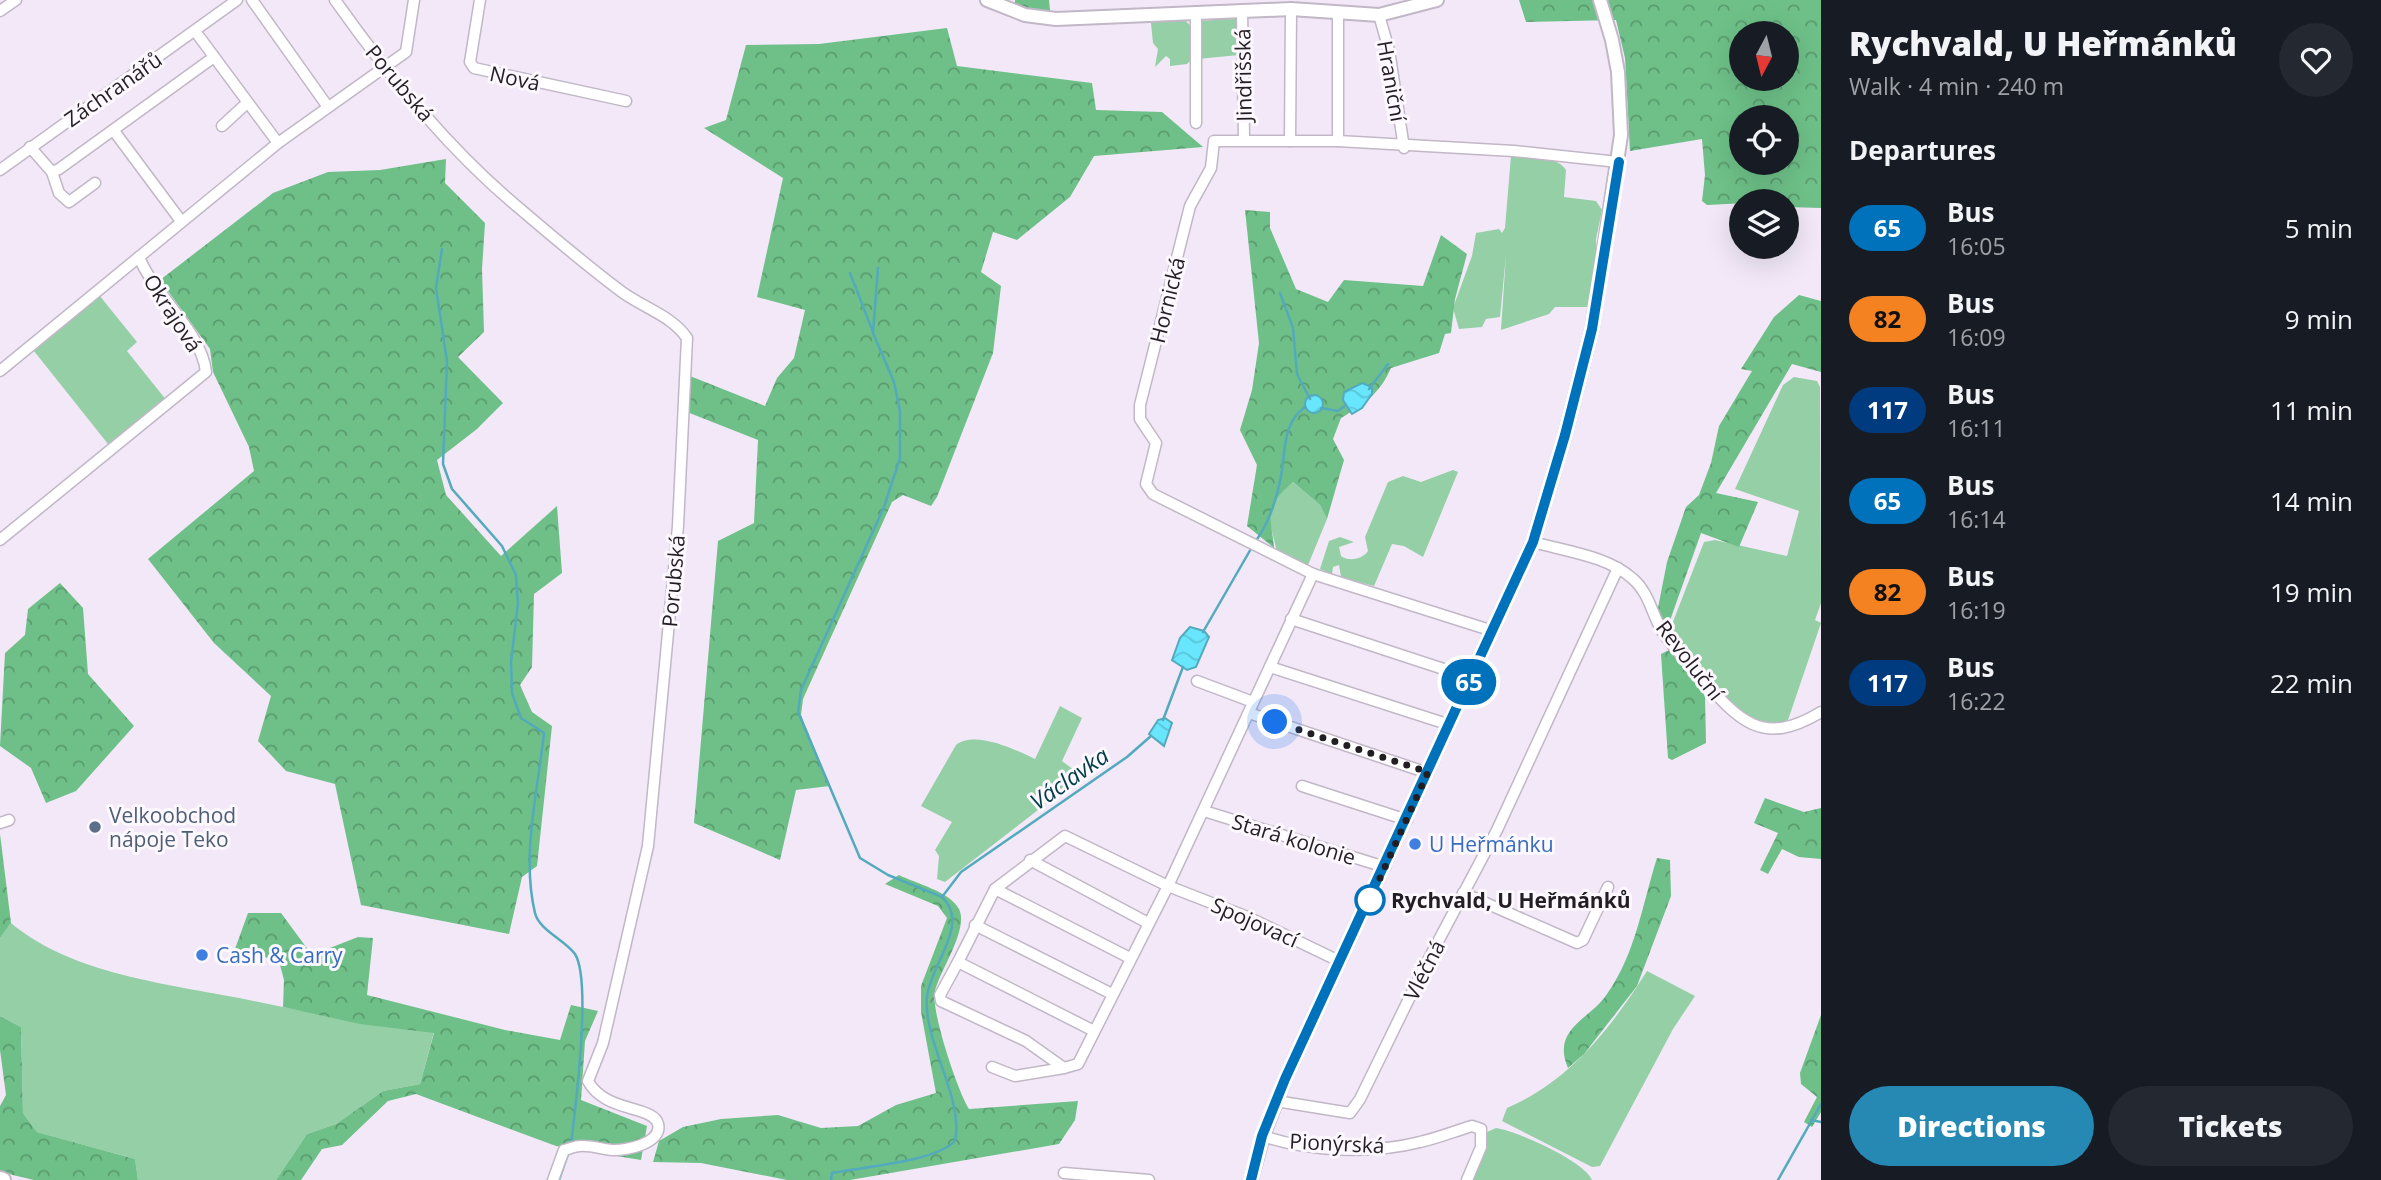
<!DOCTYPE html>
<html lang="en">
<head>
<meta charset="utf-8">
<style>
	:root { --surface:#171b24; --page:#242831; --text:#f1f3f6; --muted:#9ea1a6; --accent:#2689b3 }
	body { margin:0; font-family:"Open Sans",sans-serif; background:var(--page); color:var(--text); height:100vh; display:flex; flex-direction:column; font-size:26px; white-space:nowrap }
	* { box-sizing:border-box; margin:0 }
	p { font-size:23px; color:var(--muted) }
	.icon { flex:none; width:38px; height:38px; fill:none; stroke:currentColor; stroke-width:2; stroke-linecap:round; stroke-linejoin:round }
	.map { position:relative; flex:1; overflow:hidden }
	.side { display:flex; flex-direction:column; background:var(--surface); width:560px }
	.side>* { flex:none }
	.badge { padding:0 14px; border-radius:23px; font-size:24px; line-height:46px }
	.needle { width:46px; rotate:187deg }
	.tools { position:absolute; left:1729px; top:21px; display:grid; gap:14px }
	.tools a { display:grid; place-items:center; width:70px; height:70px; border-radius:50%; background:var(--surface); box-shadow:0 7px 28px #0002; font-size:35px }
	.you { position:absolute; width:35px; height:35px; margin:-18px; border:5px solid #fff; border-radius:50%; background:#1a73e8; box-shadow:0 0 0 10px #1a73e833 }
	.map>.badge { position:absolute; translate:-50% -50%; box-shadow:0 0 0 4px #fff }
	h2 { padding:0 28px; font-size:26px; line-height:63px }
	.round { display:grid; place-items:center; flex:none; width:74px; height:74px; border-radius:37px; background:var(--page) }
	.summary { display:flex; align-items:center; justify-content:space-between; height:119px; padding:0 28px }
	h1 { font-size:33px; font-weight:800; line-height:52px }
	.button { display:flex; gap:14px; margin-top:auto; padding:14px 28px }
	.button a { flex:1; height:80px; border-radius:42px; background:var(--accent); color:#fff; font-size:28px; font-weight:800; line-height:80px; text-align:center }
	.button a+a { background:var(--page); color:var(--text) }
	ul { padding:0; list-style:none }
	li { display:flex; align-items:center; gap:21px; height:91px; padding:0 28px }
	li div { flex:1 }
	li b { display:block; font-size:26px }
	li em { font-style:normal }
	li .badge { min-width:77px; font-weight:700; text-align:center }
	main { display:flex; flex:1; min-height:0 }
	.map>svg:first-child { display:block }
</style>
</head>
<body>
<main>
<div class="map">
<svg width="1821" height="1180" viewBox="0 0 1821 1180">
	<defs>
		<pattern id="forest-crowns" width="20" height="18" patternUnits="userSpaceOnUse" patternTransform="scale(1.75)"><rect width="20" height="18" fill="#6ec088"/><path d="M2 6a3 3 0 1 1 6 0M12 15a3 3 0 1 1 6 0" fill="none" stroke="#5a9b6f"/></pattern>
		<pattern id="water-waves" width="16" height="10" patternUnits="userSpaceOnUse" patternTransform="scale(1.75)"><rect width="16" height="10" fill="#68e6fd"/><path d="M0 5q4-4 8 0t8 0" fill="none" stroke="#5ac5d9"/></pattern>
	</defs>
	<rect width="100%" height="100%" fill="#f2e8f8"/>
	<g fill="#94cfa5">
		<path d="M1238 18 1239 55 1197 59 1201 21Z"/>
		<path d="M1177 19 1184 20 1190 25 1192 59 1187 64 1170 66V59L1166 56 1155 67 1158 49 1153 43 1151 23Z"/>
		<path d="M1511 156C1527 157 1557 155 1566 170L1564 197 1596 201 1602 210 1596 239 1597 262 1590 307H1555L1549 314 1501 330 1506 255 1500 317 1486 319 1482 327 1459 329 1453 308 1472 256 1476 233 1499 229 1502 233 1505 228Z"/>
		<path d="M99 295 137 342 127 351 167 401 108 444 34 351Z"/>
		<path d="M1794 377 1817 381 1820 387 1821 603 1815 620 1821 623 1788 720C1745 740 1694 661 1669 632L1704 542 1715 540 1787 556 1799 511 1735 489 1783 385Z"/>
		<path d="M1453 470 1458 472 1423 557 1404 546 1392 544 1374 586 1341 577 1339 565 1333 567 1332 574 1320 569 1329 541 1340 537 1354 542 1339 547 1341 556C1349 562 1363 559 1368 551L1365 537 1388 482 1403 476 1421 482Z"/>
		<path d="M1293 482 1320 505 1327 519 1308 565 1277 552 1268 515 1279 493Z"/>
		<path d="M1060 706 1082 718 1062 761 1082 776 945 882 937 879 939 856 935 850 952 822 921 806 956 745C975 730 1016 750 1035 759Z"/>
		<path d="M11 923C71 974 168 984 244 999 307 1012 369 1025 434 1032L420 1084 383 1091 336 1124 307 1134 276 1180H138L135 1159 37 1132 23 1113 21 1027 0 1016V938Z"/>
		<path d="M1647 971 1695 996 1673 1029 1600 1166 1592 1167 1502 1121 1507 1108C1570 1081 1611 1028 1647 971Z"/>
		<path d="M1496 1128C1517 1131 1584 1161 1592 1180H1470L1487 1132Z"/>
	</g>
	<g fill="url(#forest-crowns)" fill-rule="evenodd">
		<path d="M1015 0H1049L1050 10 1033 12 1015 6Z"/>
		<path d="M1519 0H1821V208L1787 207V201L1707 205 1702 201 1705 175 1702 139 1630 151 1625 58 1616 20 1526 22ZM1741 33H1787V79H1741ZM1741 117H1787V163H1741Z"/>
		<path d="M947 28 957 66 1092 83 1096 110 1162 112 1203 147 1094 156 1070 197 1017 240 993 232 981 272 1001 286 993 353 937 497 931 506 903 495 892 502 803 699 801 715 830 786 796 790 780 860 694 823 718 541 754 523 758 440 687 412 690 376 765 406 777 378 794 358 805 310 757 297 783 178 704 128 726 120 746 45 819 44Z"/>
		<path d="M446 159 445 183 485 223 482 269 484 332 458 357 503 403 477 429 437 460 446 495 501 556 557 506 562 573 534 594 532 667 520 685 532 712 552 726 537 866 522 877 509 934 361 905 335 784 286 771 258 741 271 696 214 643 148 559 254 471 249 447 213 372 210 349 160 280 273 193 328 172 380 170Z"/>
		<path d="M1245 210 1270 212V228L1296 289 1328 302 1344 280 1423 286 1441 235 1467 254 1455 299 1451 333 1445 334 1439 353 1391 368C1380 393 1365 404 1341 418L1333 439 1344 460 1327 519 1320 505 1293 482C1262 509 1271 513 1274 548L1247 526 1257 465 1240 430 1252 390 1259 343Z"/>
		<path d="M1799 295 1821 301V372L1792 364 1716 493 1758 502 1739 547 1701 533 1667 629 1657 613 1667 562 1686 507 1699 495 1711 463 1719 426 1752 371 1741 369 1774 317Z"/>
		<path d="M60 583 83 608 88 674 134 726 76 791 46 803 31 768 0 746 5 653 25 635 28 609Z"/>
		<path d="M1669 650 1705 695 1706 743 1672 760 1668 758 1661 654Z"/>
		<path d="M1765 798 1804 812 1821 808V859L1799 857 1782 849 1768 874 1760 870 1778 833 1754 823Z"/>
		<path d="M0 834 11 923 0 938Z"/>
		<path d="M1657 858 1670 860 1671 896 1637 986 1584 1054 1568 1068C1551 1028 1590 1020 1607 994 1636 953 1642 905 1657 858Z"/>
		<path d="M899 875C917 884 949 891 959 909 969 929 940 970 935 991 930 1009 958 1092 969 1109L1078 1101 1075 1120 1059 1144 850 1180H787L701 1163 653 1162 659 1141 683 1127 721 1119 778 1115 821 1128 858 1126 896 1105 936 1093 921 1012V986L947 918 938 906 885 884Z"/>
		<path d="M248 913H281L312 955 358 937 373 938 367 995 505 1030 560 1040 571 1005 598 1011 585 1041 581 1100 647 1126 641 1160 556 1146 416 1094 388 1101 342 1145 322 1149 301 1180H276L307 1134 336 1124 383 1091 420 1084 434 1033 360 1024 283 1007 284 980 279 961 235 949Z"/>
		<path d="M1821 1015V1112L1812 1127 1804 1122 1817 1097 1801 1084 1800 1073Z"/>
		<path d="M0 1016 21 1027 23 1113 37 1132 135 1159 138 1180H34L0 1172V1106L6 1095 0 1050Z"/>
	</g>
	<g fill="url(#water-waves)" stroke="#53aabc" stroke-width="2">
		<path d="M1362 383 1372 387V394L1362 408 1352 414 1343 400 1344 392Z"/>
		<circle cx="1314" cy="404" r="9"/>
		<path d="M1190 627 1204 631 1209 637 1196 667 1187 670 1172 660 1180 638Z"/>
		<path d="M1165 718 1172 723 1164 746 1149 734 1158 720Z"/>
	</g>
	<g fill="none" stroke-linecap="round" stroke-linejoin="round">
		<g stroke="#53aabc" stroke-width="2.5">
			<path d="M442 249 436 288 447 361 443 464 452 489 502 546 516 575 518 603 511 662 512 693 521 718 544 733C538 791 521 855 535 913 539 930 565 940 575 954 592 981 575 1110 571 1145"/>
			<path d="M878 268 873 333 894 382 900 411V458L884 507 801 690 798 712 860 858 888 875 942 897"/>
			<path d="M850 273 873 332"/>
			<path d="M1280 293 1293 328 1297 374 1310 399"/>
			<path d="M1369 389 1388 364"/>
			<path d="M1321 408 1338 411 1346 405"/>
			<path d="M1256 541C1269 522 1277 498 1281 476 1286 449 1282 424 1305 407"/>
			<path d="M1203 632 1252 547"/>
			<path d="M1163 720 1183 667"/>
			<path d="M1811 1120 1821 1122"/>
			<path d="M559 1180 569 1151"/>
			<path d="M831 1180 832 1173C862 1167 935 1162 955 1141 964 1097 923 1042 927 997 930 965 971 924 942 897L961 872 1127 757 1151 736"/>
			<path d="M1778 1180 1821 1104"/>
		</g>
		<defs>
			<g id="minor">
				<path d="M252 0 328 107"/>
				<path d="M335 0C388 75 448 149 519 208 553 237 587 266 622 292 644 308 672 316 687 338L678 526 648 846 603 1043 588 1081C605 1113 653 1105 658 1124 663 1143 626 1151 612 1150 602 1149 590 1145 580 1146 575 1146 569 1149 564 1150L553 1180"/>
				<path d="M480 0 470 62 474 68 626 101"/>
				<path d="M1242 10 1244 139"/>
				<path d="M0 11 16 0"/>
				<path d="M1338 13V141"/>
				<path d="M1379 15 1389 50 1404 148"/>
				<path d="M195 31 278 143"/>
				<path d="M1196 123V12"/>
				<path d="M222 126 247 103"/>
				<path d="M114 131 181 221"/>
				<path d="M1290 141 1291 9"/>
				<path d="M30 147 52 172 59 169 214 57"/>
				<path d="M0 170 237 0"/>
				<path d="M52 172 59 193 69 202 95 183"/>
				<path d="M0 371 278 143 406 52 414 0"/>
				<path d="M0 540 206 372C202 332 154 295 139 257"/>
				<path d="M1533 542C1565 551 1608 556 1633 579 1649 593 1652 614 1662 631 1672 647 1688 661 1700 676 1738 720 1762 748 1821 712"/>
				<path d="M1291 619 1471 678"/>
				<path d="M1493 631 1313 574 1153 494 1146 484 1156 443 1140 419V405L1190 206 1211 168 1214 141H1338L1514 151 1618 162"/>
				<path d="M1270 667 1450 725"/>
				<path d="M1197 681 1253 702"/>
				<path d="M1249 713 1428 773"/>
				<path d="M1302 786 1407 820"/>
				<path d="M1204 811 1385 867"/>
				<path d="M0 823 9 820"/>
				<path d="M1030 860 1148 923"/>
				<path d="M995 889 1130 958"/>
				<path d="M1463 893 1577 943 1583 940 1608 887"/>
				<path d="M975 925 1112 994"/>
				<path d="M958 962 940 995 941 1001 1026 1041 1064 1068 1078 1064 1168 886 1313 574"/>
				<path d="M1094 1031 958 962 995 889 1065 836 1168 886 1250 918 1341 962"/>
				<path d="M992 1067 1015 1076 1064 1068"/>
				<path d="M1276 1101 1350 1113 1360 1099 1424 968 1497 830 1618 568"/>
				<path d="M1263 1136C1309 1152 1373 1154 1420 1142 1438 1138 1455 1131 1472 1126L1481 1129V1147L1467 1180"/>
				<path d="M1064 1173 1149 1180"/>
			</g>
			<g id="tertiary">
				<path d="M987 0 1025 15 1056 19 1291 9 1379 15 1437 0"/>
				<path d="M1251 1180 1263 1136 1285 1079 1533 542 1565 435 1592 329 1621 135 1618 72 1612 40 1600 0"/>
			</g>
			<path id="secondary" d="M0 1179 3 1180"/>
		</defs>
		<use href="#minor" stroke="#c1b7c7" stroke-width="13"/>
		<use href="#tertiary" stroke="#c1b7c7" stroke-width="16"/>
		<use href="#secondary" stroke="#c1b7c7" stroke-width="18"/>
		<use href="#minor" stroke="#fff" stroke-width="10"/>
		<use href="#tertiary" stroke="#fff" stroke-width="12"/>
		<use href="#secondary" stroke="#fff" stroke-width="14"/>
	</g>
	<g fill="none" stroke-linecap="round" stroke-linejoin="round">
		<defs>
			<path id="line" d="M1251 1180 1262 1136 1285 1079 1533 542 1565 435 1592 329 1619 162"/>
		</defs>
		<use href="#line" stroke="#fff" stroke-width="16"/>
		<use href="#line" stroke="#0072bc" stroke-width="10"/>
		<path stroke="#221e24" stroke-width="7" stroke-dasharray="0 12.6" d="M1275 722 1428 772 1370 900"/>
	</g>
	<circle fill="#5c6f8a" stroke="#fcf8fe" stroke-width="2.5" cx="95" cy="827" r="7"/>
	<g fill="#3f7fe0" stroke="#fcf8fe" stroke-width="2.5">
		<circle cx="1415" cy="844" r="7"/>
		<circle cx="202" cy="955" r="7"/>
	</g>
	<circle fill="#fff" stroke="#0072bc" stroke-width="3.5" cx="1370" cy="900" r="14"/>
	<g text-anchor="middle" dominant-baseline="central" stroke-width="6" stroke-linejoin="round" paint-order="stroke">
		<g font-size="21" fill="#221e24" stroke="#fcf8fe">
			<text transform="translate(1243 75) rotate(-91)">Jindřišská</text>
			<text transform="translate(515 78) rotate(12)">Nová</text>
			<text transform="translate(1392 81) rotate(80)">Hraniční</text>
			<text transform="translate(400 83) rotate(50)">Porubská</text>
			<text transform="translate(113 89) rotate(-35)">Záchranářů</text>
			<text transform="translate(1167 300) rotate(-76)">Hornická</text>
			<text transform="translate(173 313) rotate(57)">Okrajová</text>
			<text transform="translate(673 581) rotate(-85)">Porubská</text>
			<text transform="translate(1690 660) rotate(52)">Revoluční</text>
			<text transform="translate(1294 839) rotate(17)">Stará kolonie</text>
			<text transform="translate(1255 922) rotate(24)">Spojovací</text>
			<text transform="translate(1424 970) rotate(-63)">Vléčná</text>
			<text transform="translate(1337 1143) rotate(3)">Pionýrská</text>
		</g>
		<g font-size="21" fill="#4e5e75" stroke="#fcf8fe" text-anchor="start">
			<text x="109" y="815">Velkoobchod<tspan x="109" dy="24">nápoje Teko</tspan></text>
		</g>
		<g font-size="21" fill="#366cbe" stroke="#fcf8fe" text-anchor="start">
			<text x="1429" y="844">U Heřmánku</text>
			<text x="216" y="955">Cash &amp; Carry</text>
		</g>
		<g font-size="21" font-weight="bold" fill="#221e24" stroke="#fcf8fe" text-anchor="start">
			<text x="1391" y="900">Rychvald, U Heřmánků</text>
		</g>
		<g font-size="23" font-style="italic" fill="#003d47" stroke="#fcf8fe">
			<text transform="translate(1069 778) rotate(-35)">Václavka</text>
		</g>
	</g>
</svg>
<div class="tools">
<a><svg class="needle" viewBox="-14 -14 28 28"><path d="M0-13l5 13h-10z" fill="#e53935"/><path d="M0 13l5-13h-10z" fill="#9ea1a6"/></svg></a>
<a><svg class="icon" aria-label="locate" viewBox="0 0 24 24"><circle cx="12" cy="12" r="6"/><path d="M12 2v4M12 18v4M2 12h4M18 12h4"/></svg></a>
<a><svg class="icon" aria-label="layers" viewBox="0 0 24 24"><path d="M12 4l9 5-9 5-9-5zM3 14l9 5 9-5"/></svg></a>
</div>
<div class="you" style="left:1275px;top:722px"></div>
<b class="badge" style="left:1469px;top:682px;background:#0072bc;color:#fff">65</b>
</div>
<section class="side">
<div class="summary"><div><h1>Rychvald, U Heřmánků</h1><p>Walk · 4 min · 240 m</p></div><a class="round"><svg class="icon" aria-label="heart" viewBox="0 0 24 24"><path d="M12 20l-8-8c-3-5 5-10 8-4 3-6 11-1 8 4z"/></svg></a></div>
<h2>Departures</h2>
<ul>
<li><span class="badge" style="background:#0072bc;color:#fff">65</span><div><b>Bus</b><p>16:05</p></div><em>5 min</em></li>
<li><span class="badge" style="background:#f58220;color:#111">82</span><div><b>Bus</b><p>16:09</p></div><em>9 min</em></li>
<li><span class="badge" style="background:#003b80;color:#fff">117</span><div><b>Bus</b><p>16:11</p></div><em>11 min</em></li>
<li><span class="badge" style="background:#0072bc;color:#fff">65</span><div><b>Bus</b><p>16:14</p></div><em>14 min</em></li>
<li><span class="badge" style="background:#f58220;color:#111">82</span><div><b>Bus</b><p>16:19</p></div><em>19 min</em></li>
<li><span class="badge" style="background:#003b80;color:#fff">117</span><div><b>Bus</b><p>16:22</p></div><em>22 min</em></li>
</ul>
<div class="button"><a>Directions</a><a>Tickets</a></div>
</section>
</main>
</body>
</html>
